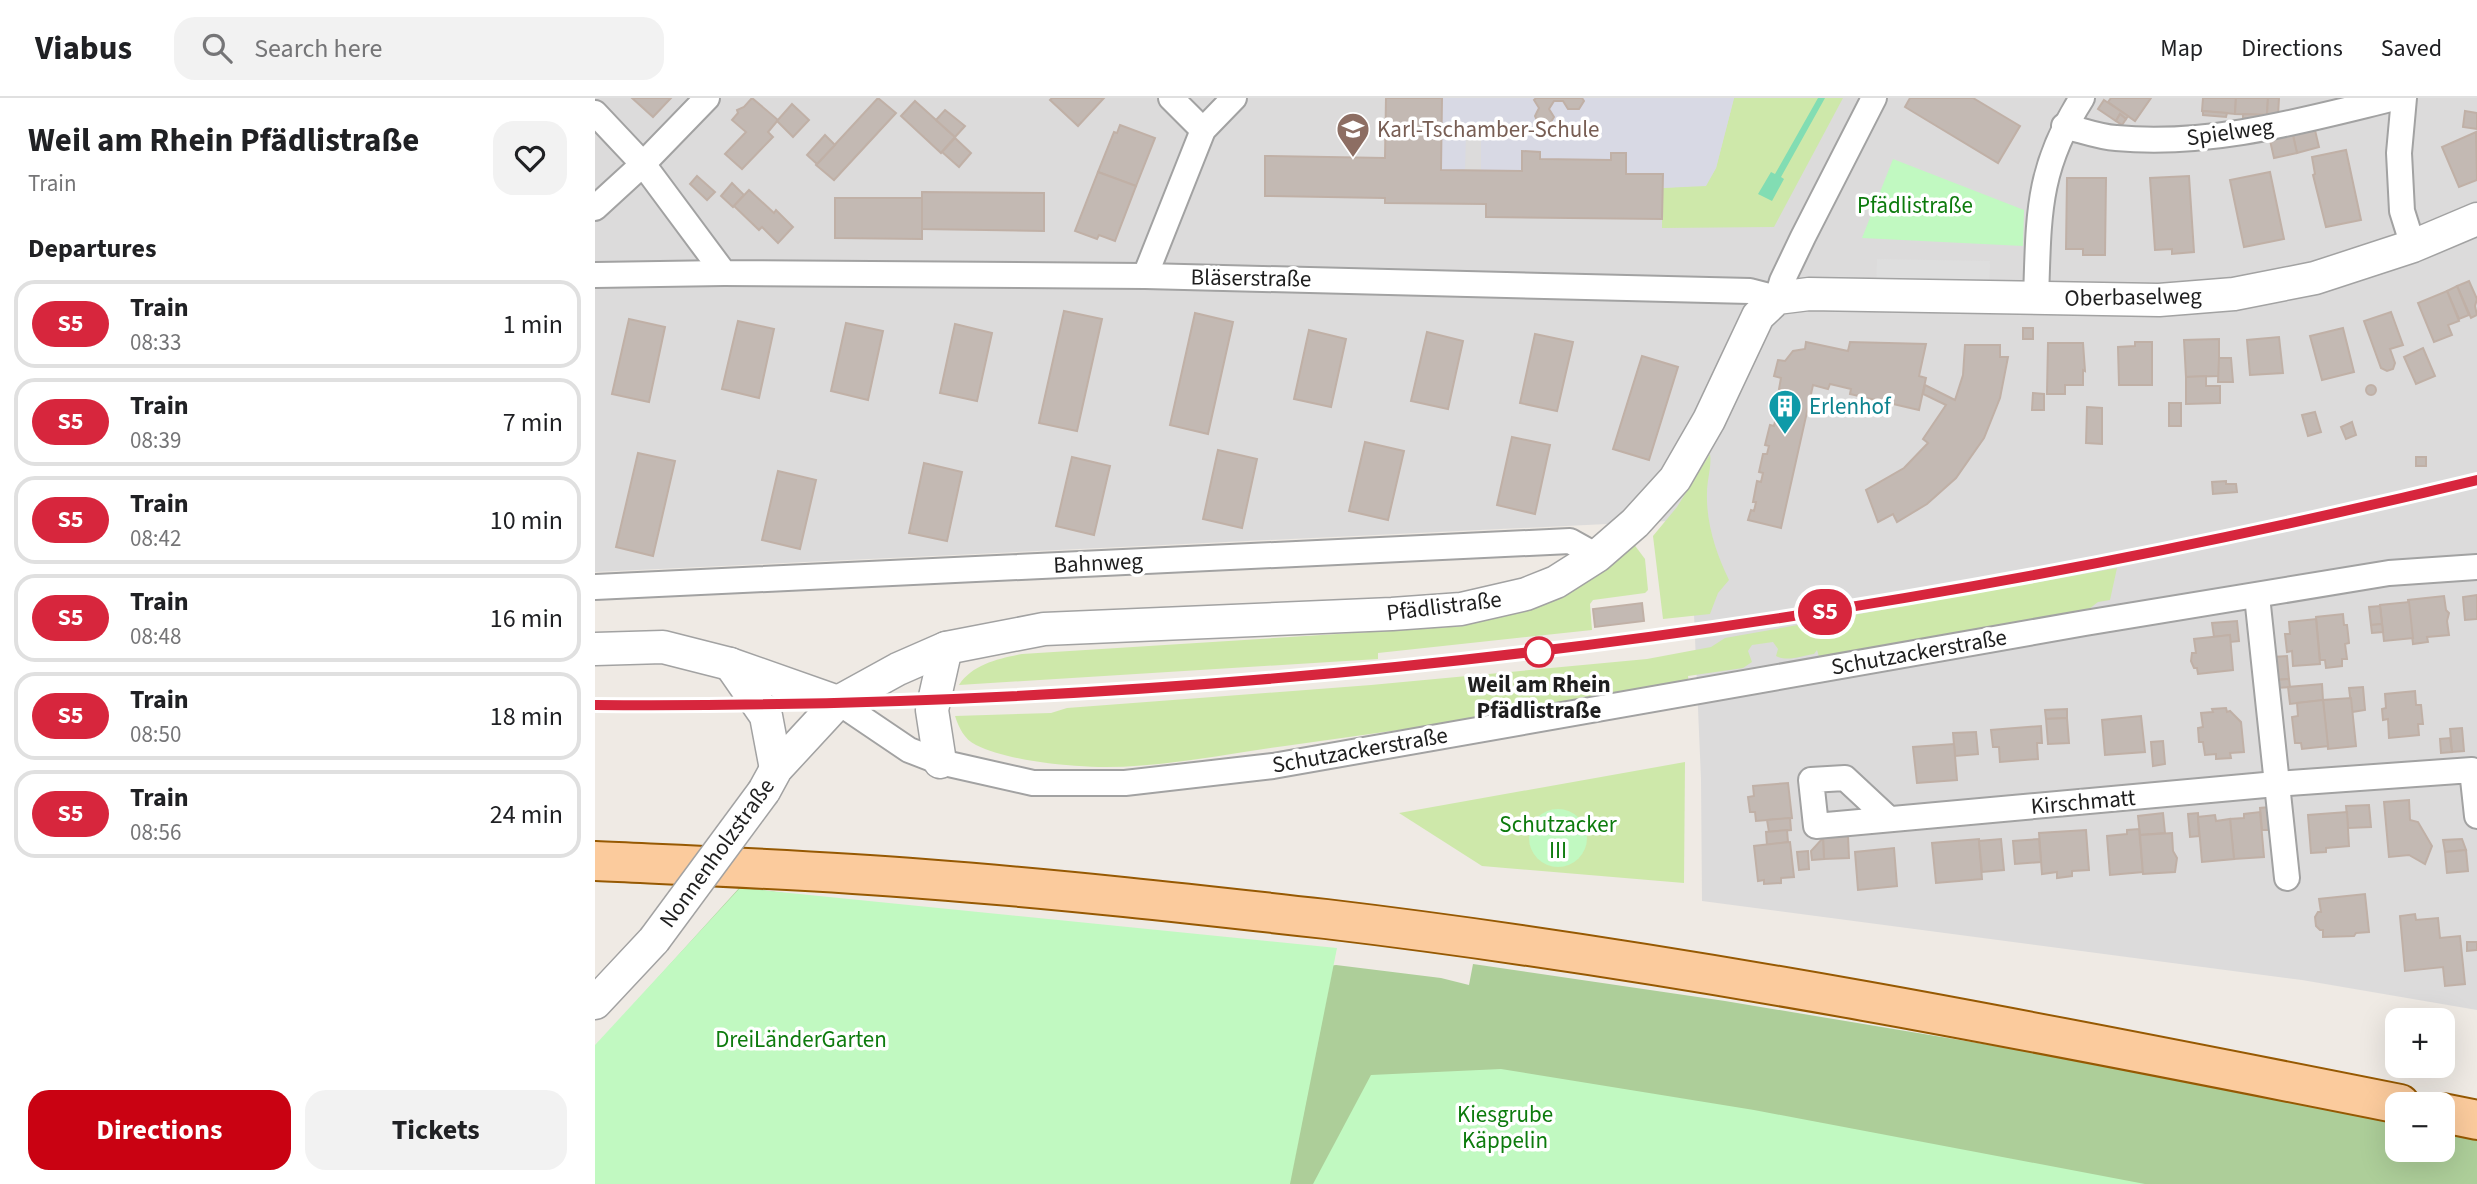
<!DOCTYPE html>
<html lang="en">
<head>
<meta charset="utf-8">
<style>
	:root { --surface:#fff; --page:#f2f2f2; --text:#202124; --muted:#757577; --line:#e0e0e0; --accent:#c90212 }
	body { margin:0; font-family:"Source Sans 3",sans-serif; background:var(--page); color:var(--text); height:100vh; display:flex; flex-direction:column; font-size:26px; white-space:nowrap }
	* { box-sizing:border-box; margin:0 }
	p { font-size:23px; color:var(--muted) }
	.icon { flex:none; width:38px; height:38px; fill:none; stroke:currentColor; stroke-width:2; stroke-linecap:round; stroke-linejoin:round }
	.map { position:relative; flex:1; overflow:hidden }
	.panel { display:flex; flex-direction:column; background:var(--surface); width:595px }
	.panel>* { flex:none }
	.badge { padding:0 14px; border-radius:23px; font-size:24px; line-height:46px }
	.buttons { position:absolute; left:1790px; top:910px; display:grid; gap:14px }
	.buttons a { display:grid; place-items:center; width:70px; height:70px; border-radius:14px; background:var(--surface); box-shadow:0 7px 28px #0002; font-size:35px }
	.map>.badge { position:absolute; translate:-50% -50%; box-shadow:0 0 0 4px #fff }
	h2 { padding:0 28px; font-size:26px; line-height:63px }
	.round { display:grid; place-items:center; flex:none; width:74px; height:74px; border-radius:21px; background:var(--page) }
	.head { display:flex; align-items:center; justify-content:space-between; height:119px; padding:0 28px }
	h1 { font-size:33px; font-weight:700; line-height:52px }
	.cta { display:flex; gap:14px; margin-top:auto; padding:14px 28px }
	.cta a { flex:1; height:80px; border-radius:21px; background:var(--accent); color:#fff; font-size:28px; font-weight:700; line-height:80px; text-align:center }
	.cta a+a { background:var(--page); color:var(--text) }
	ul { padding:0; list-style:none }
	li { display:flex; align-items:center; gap:21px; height:88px; margin:0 14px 10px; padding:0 14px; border:4px solid var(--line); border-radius:21px }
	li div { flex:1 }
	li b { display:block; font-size:26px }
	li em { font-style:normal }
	li .badge { min-width:77px; font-weight:700; text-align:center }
	header { display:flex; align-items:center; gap:42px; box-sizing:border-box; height:98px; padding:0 35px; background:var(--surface); border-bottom:2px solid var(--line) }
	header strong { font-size:33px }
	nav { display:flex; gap:38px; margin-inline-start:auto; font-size:24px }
	.search { width:490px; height:63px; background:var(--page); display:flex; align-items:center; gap:18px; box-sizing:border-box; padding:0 24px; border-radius:21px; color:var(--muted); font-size:26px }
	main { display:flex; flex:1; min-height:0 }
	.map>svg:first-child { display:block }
</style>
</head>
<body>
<header>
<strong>Viabus</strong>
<div class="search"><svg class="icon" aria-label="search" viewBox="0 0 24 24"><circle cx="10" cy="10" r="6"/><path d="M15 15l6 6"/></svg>Search here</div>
<nav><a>Map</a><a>Directions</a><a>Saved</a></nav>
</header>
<main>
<section class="panel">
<div class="head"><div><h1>Weil am Rhein Pfädlistraße</h1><p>Train</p></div><a class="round"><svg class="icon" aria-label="heart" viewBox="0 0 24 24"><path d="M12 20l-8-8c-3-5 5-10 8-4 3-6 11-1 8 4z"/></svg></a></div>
<h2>Departures</h2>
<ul>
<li><span class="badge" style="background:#d7263d;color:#fff">S5</span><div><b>Train</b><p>08:33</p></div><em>1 min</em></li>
<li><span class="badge" style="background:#d7263d;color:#fff">S5</span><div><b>Train</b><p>08:39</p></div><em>7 min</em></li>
<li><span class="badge" style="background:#d7263d;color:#fff">S5</span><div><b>Train</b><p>08:42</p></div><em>10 min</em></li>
<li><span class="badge" style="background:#d7263d;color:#fff">S5</span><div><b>Train</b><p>08:48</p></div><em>16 min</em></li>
<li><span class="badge" style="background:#d7263d;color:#fff">S5</span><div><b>Train</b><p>08:50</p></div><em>18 min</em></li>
<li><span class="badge" style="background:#d7263d;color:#fff">S5</span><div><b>Train</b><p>08:56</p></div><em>24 min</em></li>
</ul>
<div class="cta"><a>Directions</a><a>Tickets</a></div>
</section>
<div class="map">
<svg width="1882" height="1086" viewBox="0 0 1882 1086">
	<rect width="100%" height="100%" fill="#efeae4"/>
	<path fill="#dcdbdb" d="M0 0H1882V912L1707 882 1107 803 1106 681 1095 422 0 474Z"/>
	<g fill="#cee8aa">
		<path d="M1139 0H1248L1179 129 1067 130V90L1111 87 1121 70Z"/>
		<path d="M1115 356C1117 367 1112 382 1112 395 1111 425 1121 455 1134 482L1123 495 1115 516 1068 521 1058 438 1082 409Z"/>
		<path d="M1038 445 1050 461 1053 492 1050 495 998 502 995 506 997 532 783 555V561L364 587C378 566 403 561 427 556L870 528 869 518Z"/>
		<path d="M1522 470 1515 502 1503 504 1494 511 1224 559 1222 552 1219 556C1206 558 1193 564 1181 558L1183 551 1178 544 1157 547 1153 553 1157 564 1148 570 1093 578 1094 587C959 608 825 630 690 648 631 656 570 669 511 669 475 669 413 663 381 647 369 641 364 630 360 618L456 615 472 610 776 587 1052 561 1116 549 1130 540Z"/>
		<path d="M1090 664 1089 785 887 768 804 715Z"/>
	</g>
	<path fill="#adce99" d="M145 789 575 848 655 878 741 867 846 880 874 887 878 866 1130 903 1425 952 1802 1022V1052H1848V1031L1882 1037V1086H0V949Z"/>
	<g fill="#c1f9c1">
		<path d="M1298 61 1429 112 1428 148 1267 140Z"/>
		<circle cx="963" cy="740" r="29"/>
		<path d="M145 790 742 850 695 1086H0V947Z"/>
		<path d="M906 971 1159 1012 1550 1086H718L776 977Z"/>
	</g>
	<path fill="#82ddb3" d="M1223 0H1230L1186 79 1189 81 1177 103 1163 96 1176 74 1180 76Z"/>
	<path fill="#dedede" d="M1282 161 1395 163 1394 199 1281 197Z"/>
	<path fill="#d8d9e4" d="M847 0H1139L1121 70 1111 88 1067 90V76H1031V55H1016V62L945 61 944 54 928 53 927 73H886V37H871L870 72H846Z"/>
	<g fill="#c3b9b3" stroke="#c0b0a6" stroke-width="2">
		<path d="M37 0H76L58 19Z"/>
		<path d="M157 0 183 22 173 34 178 39 147 71 130 56 151 34 137 22 143 15 142 12 149 9Z"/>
		<path d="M283 0 301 15 239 82 221 67Z"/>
		<path d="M457 0H509L483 28 455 2Z"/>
		<path d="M791 0H847L846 72 927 73V53L945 54V61L1016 62V55H1031V76H1068L1067 121 891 119V106L790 105V100L670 98V58L790 60Z"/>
		<path d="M941 0H987L989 3 984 11H973L968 3H959L954 11 959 19 954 27H944L940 18 944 10 939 2Z"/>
		<path d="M1315 0H1378L1425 28 1403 65 1310 9Z"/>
		<path d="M1516 0H1556L1540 23 1513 4Z"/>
		<path d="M1608 0H1641L1640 16 1607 13Z"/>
		<path d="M1641 0H1673L1672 17 1640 16Z"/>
		<path d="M1673 0H1684L1683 18 1672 17Z"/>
		<path d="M1509 2 1533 18 1531 21 1525 16 1521 23 1503 11Z"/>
		<path d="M320 3 360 39 346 55 306 18Z"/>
		<path d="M197 6 214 22 198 39 182 23Z"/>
		<path d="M350 12 370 28 360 39 341 22Z"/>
		<path d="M1608 13 1632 15 1631 19 1608 17Z"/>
		<path d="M1870 13 1882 15V31L1868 29Z"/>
		<path d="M1525 16 1531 21 1527 27 1521 23Z"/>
		<path d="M1648 16 1671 17V22L1648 20Z"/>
		<path d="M525 27 560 40 541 88 503 74 519 34 522 35Z"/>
		<path d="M1719 28 1724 49 1702 55 1697 33Z"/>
		<path d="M1697 33 1702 55 1679 60 1674 38Z"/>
		<path d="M1881 34 1882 82 1864 89 1847 49Z"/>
		<path d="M230 37 240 47 222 66 212 57Z"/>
		<path d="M360 40 376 55 364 69 347 54Z"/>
		<path d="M1751 52 1766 122 1731 129 1718 77 1720 76 1717 59Z"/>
		<path d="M503 74 541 88 520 143 504 137 502 141 480 133Z"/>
		<path d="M1675 74 1689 141 1649 149 1635 82Z"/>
		<path d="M102 78 120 94 112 102 95 86Z"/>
		<path d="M1594 78 1599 154 1577 156V151L1560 152 1555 80Z"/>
		<path d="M1472 80H1511L1510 157H1488V151H1471Z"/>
		<path d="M137 85 149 97 138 109 126 98Z"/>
		<path d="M154 92 179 115 181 112 198 129 183 145 167 129 164 132 139 108Z"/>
		<path d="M327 94 449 95V133L327 131Z"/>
		<path d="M240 100H327V141L240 140Z"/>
		<path d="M1874 183 1882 201 1880 208 1882 217 1876 220 1862 188Z"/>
		<path d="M1862 188 1874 217 1864 221 1852 193Z"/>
		<path d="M1852 193 1864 223 1853 227 1857 237 1839 244 1823 205Z"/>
		<path d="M469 213 507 221 482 333 444 325Z"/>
		<path d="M1796 214 1808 247 1795 251 1800 265 1798 271 1792 273 1786 270 1769 223Z"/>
		<path d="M600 215 638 224 613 336 575 327Z"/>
		<path d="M34 221 70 229 54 304 17 296Z"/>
		<path d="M143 223 179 231 164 300 127 291Z"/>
		<path d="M251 225 288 233 273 302 236 293Z"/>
		<path d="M360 226 397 235 382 303 345 295Z"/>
		<rect x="1428" y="230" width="10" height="11"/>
		<path d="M1748 230 1759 274 1727 282 1715 238Z"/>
		<path d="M714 232 751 241 736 309 699 301Z"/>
		<path d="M832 234 868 243 853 311 816 303Z"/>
		<path d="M940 236 978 244 962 313 925 305Z"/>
		<path d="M1684 239 1688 275 1655 277 1652 242Z"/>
		<path d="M1624 241V278L1591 279 1589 242Z"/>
		<path d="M1211 244 1253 253 1255 244 1331 246 1324 278 1331 280 1324 312 1255 296 1256 291 1235 286 1233 291 1218 287 1186 430 1153 422 1156 412 1159 413 1161 404H1158L1162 383 1166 384 1168 375 1164 374 1168 356H1172L1174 348 1170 347 1175 327 1179 328 1181 319 1177 318 1181 299H1185L1187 292 1184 291 1186 280 1179 278 1183 262 1190 263 1198 253 1210 251Z"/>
		<path d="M1540 244H1557V287H1524L1523 249 1540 248Z"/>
		<path d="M1453 245H1488L1490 273 1488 272V287H1470V296H1452Z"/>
		<path d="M1370 247H1405V259H1413L1405 300 1389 340 1361 380 1332 406 1302 424 1298 416 1283 424 1271 392 1309 370 1333 345 1328 341 1351 307 1328 296 1330 287 1360 302 1368 277Z"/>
		<path d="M1828 250 1840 278 1821 286 1809 259Z"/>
		<path d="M1047 258 1083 269 1054 362 1018 351Z"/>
		<path d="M1624 260H1636L1638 284H1623Z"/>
		<path d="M1611 278V288H1625V305L1591 306V279Z"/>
		<circle cx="1776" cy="292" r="5"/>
		<path d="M1438 295 1449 296V312H1437Z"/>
		<rect x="1574" y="305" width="12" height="23"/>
		<path d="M1492 309 1507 310V346L1491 345Z"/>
		<path d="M1720 314 1726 334 1713 338 1707 317Z"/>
		<path d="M1757 324 1761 337 1751 341 1746 329Z"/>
		<path d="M917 339 955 347 940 416 902 407Z"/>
		<path d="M770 344 809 353 793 422 754 413Z"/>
		<path d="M623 352 662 361 647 430 608 421Z"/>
		<path d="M43 355 80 363 58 458 21 449Z"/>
		<path d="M477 359 515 368 499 437 461 428Z"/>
		<rect x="1821" y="359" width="10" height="9"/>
		<path d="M329 365 367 374 352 443 314 435Z"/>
		<path d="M183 373 221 382 205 451 167 442Z"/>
		<path d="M1631 383V386H1641L1642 394 1618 396 1617 384Z"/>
		<path d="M1882 497V521L1870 522 1868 499Z"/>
		<path d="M1849 498 1851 512 1854 515 1852 523 1854 537 1832 539 1833 544 1818 546 1813 502Z"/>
		<path d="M1814 504 1818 540 1789 543 1785 507Z"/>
		<path d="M1047 505 1049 523 1000 529 998 511Z"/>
		<path d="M1785 508 1787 526 1776 527 1774 509Z"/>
		<path d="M1748 516 1749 527H1752L1754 545 1750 546 1752 561H1747V568L1731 570 1730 562H1725L1721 519Z"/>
		<path d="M1721 521 1725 566 1698 568 1697 553 1692 554 1690 536H1695L1694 524Z"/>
		<path d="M1642 523 1644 543 1635 544V537L1619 539 1617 525Z"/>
		<path d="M1787 526 1788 534 1777 535 1776 527Z"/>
		<path d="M1635 537 1638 572 1603 576 1602 570H1599L1596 563 1597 555H1601L1599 541Z"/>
		<path d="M1692 558 1694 581 1680 582 1678 559Z"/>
		<path d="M1694 581 1695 589 1681 590 1680 582Z"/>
		<path d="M1727 586 1728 602 1695 606 1693 589Z"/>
		<path d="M1768 589 1770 612 1757 614 1754 590Z"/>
		<path d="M1820 593 1821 607H1826L1828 626H1823L1824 637 1794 640 1793 621 1788 622 1787 611 1791 610 1790 596Z"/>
		<path d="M1756 600 1761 648 1733 651 1728 602Z"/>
		<path d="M1728 602 1733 648 1707 651 1706 645H1700L1697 619 1703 618 1702 605Z"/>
		<path d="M1631 610 1632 614 1635 613 1646 624 1649 654 1635 655 1636 660 1621 661V656L1610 657 1608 644H1604L1603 630 1608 629 1606 615 1618 614 1617 611Z"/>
		<path d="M1472 611V620L1451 621 1450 612Z"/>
		<path d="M1546 618 1550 654 1510 657 1507 622Z"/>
		<path d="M1472 620 1474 645 1453 646 1451 621Z"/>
		<path d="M1446 628 1447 645H1442L1443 661 1405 664 1404 649H1398L1396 632Z"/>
		<path d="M1867 630 1869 653 1857 654 1855 631Z"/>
		<path d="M1381 634 1383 656 1360 658 1358 635Z"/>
		<path d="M1855 640 1857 654 1846 655 1845 641Z"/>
		<path d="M1568 643 1570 666 1558 668 1556 644Z"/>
		<path d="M1359 646 1362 682 1322 685 1318 649Z"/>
		<path d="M1193 685 1197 720 1161 723 1160 714H1155L1153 699 1159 698 1158 688Z"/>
		<path d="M1814 702 1815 722 1823 724 1837 748 1830 766 1814 757 1794 759 1789 704Z"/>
		<path d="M1774 707 1776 729 1753 730 1751 708Z"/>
		<path d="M1674 709 1676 732H1667L1665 710Z"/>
		<path d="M1665 714 1669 759 1639 761 1635 721 1649 720V716Z"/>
		<path d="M1752 714 1754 748 1731 750V754L1716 755 1713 717Z"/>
		<path d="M1568 715 1570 735 1545 737 1543 718Z"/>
		<path d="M1603 715 1604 738 1595 739 1593 716Z"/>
		<path d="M1620 717 1621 723 1635 721 1639 761 1607 764 1603 719Z"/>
		<path d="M1195 720 1196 732 1174 734 1172 722Z"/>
		<path d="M1544 731 1548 774 1515 777 1512 738 1532 736V732Z"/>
		<path d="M1192 732 1193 744 1172 747 1171 734Z"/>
		<path d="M1491 732 1494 772 1477 773V778L1462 780V774L1447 776 1444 735Z"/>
		<path d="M1577 735 1578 753 1582 760 1580 774 1548 776 1545 737Z"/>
		<path d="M1253 738 1254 760 1229 761 1228 740Z"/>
		<path d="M1228 740 1229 761 1217 762 1216 753Z"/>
		<path d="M1384 741 1387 781 1341 785 1337 745Z"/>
		<path d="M1406 741 1409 772 1387 774 1384 743Z"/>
		<path d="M1444 741 1446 764 1420 766 1418 743Z"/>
		<path d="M1867 741 1871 752 1850 754 1848 742Z"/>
		<path d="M1195 744 1199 779 1186 780V785L1169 786V782L1163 783 1159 748Z"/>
		<path d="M1299 750 1302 788 1263 792 1260 754Z"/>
		<path d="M1871 752 1873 773 1852 775 1850 754Z"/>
		<path d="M1213 753 1214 771 1204 772 1202 754Z"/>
		<path d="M1770 796 1774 834 1761 835 1759 838 1728 839V832H1725L1721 828 1720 819 1723 814H1726L1724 801Z"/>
		<path d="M1820 816 1821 822 1843 820 1845 840 1865 838 1870 886 1850 888 1848 869 1810 873 1805 818Z"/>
		<path d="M1872 844H1882V852L1872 853Z"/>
	</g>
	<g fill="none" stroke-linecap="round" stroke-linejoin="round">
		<defs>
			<g id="minor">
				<path d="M576 0 608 32"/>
				<path d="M1809 0 1804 55 1807 113 1818 148"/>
				<path d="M0 15 48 66 129 175 550 178 1155 193 1182 200 1187 183 1208 139 1279 0"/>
				<path d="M1469 28C1486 32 1504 39 1521 40 1616 49 1709 22 1800 0"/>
				<path d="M0 110 48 66 112 0"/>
				<path d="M0 177 129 175"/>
				<path d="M550 178 608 32 639 0"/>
				<path d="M1441 200C1444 119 1441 72 1487 0"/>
				<path d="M0 489 975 443 1002 458"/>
				<path d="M1662 498 1692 780"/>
				<path d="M243 604 314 652 345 664 438 685H530L678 668 1490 525 1794 475 1882 469"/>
				<path d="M1294 721 1250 680 1216 682 1221 728 1681 686 1877 672 1882 718"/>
			</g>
			<g id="tertiary">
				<path d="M0 551 68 549 135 566 243 604"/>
				<path d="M135 566 171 618 181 671"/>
				<path d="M345 664 337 612 351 550"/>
				<path d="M169 693 181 671 243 604 303 571 351 550 449 531 797 516 866 511 931 496 961 484 1002 458 1040 425 1080 381 1114 322 1163 218 1182 200 1214 196 1564 202 1639 196 1720 180 1818 148 1882 121"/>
				<path d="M0 905 59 842"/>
			</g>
			<g id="primary">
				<path d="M0 763C110 768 220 772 329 781 463 791 597 806 731 821 1091 864 1449 935 1805 1006"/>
				<path d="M1848 1015 1882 1022"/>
			</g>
		</defs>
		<use href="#minor" stroke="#a2a2a2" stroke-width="28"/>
		<use href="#tertiary" stroke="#a2a2a2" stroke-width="35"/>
		<use href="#primary" stroke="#965902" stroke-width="42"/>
		<use href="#minor" stroke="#fff" stroke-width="24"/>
		<use href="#tertiary" stroke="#fff" stroke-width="32"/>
		<use href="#primary" stroke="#fbcb9d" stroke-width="38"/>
		<defs>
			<path id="rail" d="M0 607C471 611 943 568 1406 485 1566 457 1724 420 1882 382"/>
		</defs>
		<use href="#rail" stroke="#6c6c6c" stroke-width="8"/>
		<use href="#rail" stroke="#fff" stroke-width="5" stroke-dasharray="16" stroke-linecap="butt"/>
		<defs>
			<path id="tertiary-bridge" d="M59 842 169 693"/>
		</defs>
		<use href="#tertiary-bridge" stroke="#a2a2a2" stroke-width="35" stroke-linecap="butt"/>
		<use href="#tertiary-bridge" stroke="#fff" stroke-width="32"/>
	</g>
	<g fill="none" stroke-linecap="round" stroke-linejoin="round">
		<defs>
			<path id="line" d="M0 607C636 612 1264 532 1882 382"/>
		</defs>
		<use href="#line" stroke="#fff" stroke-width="16"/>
		<use href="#line" stroke="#d7263d" stroke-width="10"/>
	</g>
	<defs>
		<symbol id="school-pin" viewBox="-11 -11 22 30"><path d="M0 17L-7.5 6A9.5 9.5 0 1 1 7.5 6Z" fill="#8d6e63" stroke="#fff"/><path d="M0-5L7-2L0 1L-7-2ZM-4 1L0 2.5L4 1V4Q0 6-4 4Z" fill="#fff"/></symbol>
		<symbol id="building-pin" viewBox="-11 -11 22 30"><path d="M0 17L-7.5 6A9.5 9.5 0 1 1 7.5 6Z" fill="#0f9aa8" stroke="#fff"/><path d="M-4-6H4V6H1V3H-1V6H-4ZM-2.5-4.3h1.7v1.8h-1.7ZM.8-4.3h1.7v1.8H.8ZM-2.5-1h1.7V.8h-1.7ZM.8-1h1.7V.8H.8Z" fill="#fff"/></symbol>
	</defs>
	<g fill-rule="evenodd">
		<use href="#school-pin" x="739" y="12" width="38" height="52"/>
		<use href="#building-pin" x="1171" y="289" width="38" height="52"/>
	</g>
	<circle fill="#fff" stroke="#d7263d" stroke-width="3.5" cx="944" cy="554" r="14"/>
	<g text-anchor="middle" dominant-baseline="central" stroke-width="7" stroke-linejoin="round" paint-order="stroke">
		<g font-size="23" fill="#785e54" stroke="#fff" text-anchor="start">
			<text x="782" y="31">Karl-Tschamber-Schule</text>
		</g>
		<g font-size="23" fill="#1e1e1e" stroke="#fff">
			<text transform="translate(1635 34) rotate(-8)">Spielweg</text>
			<text transform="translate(656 180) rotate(1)">Bläserstraße</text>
			<text transform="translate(1538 199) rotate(-1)">Oberbaselweg</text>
			<text transform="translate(503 465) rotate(-3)">Bahnweg</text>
			<text transform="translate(849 508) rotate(-7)">Pfädlistraße</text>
			<text transform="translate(1324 554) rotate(-10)">Schutzackerstraße</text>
			<text transform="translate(765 652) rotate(-10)">Schutzackerstraße</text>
			<text transform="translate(1488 704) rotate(-5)">Kirschmatt</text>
			<text transform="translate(122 755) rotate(-54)">Nonnenholzstraße</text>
		</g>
		<g font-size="23" fill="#0d7b0d" stroke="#fff">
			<text x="1320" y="107">Pfädlistraße</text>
			<text x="963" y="726">Schutzacker<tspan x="963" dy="26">III</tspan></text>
			<text x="206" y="941">DreiLänderGarten</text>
			<text x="910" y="1016">Kiesgrube<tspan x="910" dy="26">Käppelin</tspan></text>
		</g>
		<g font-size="23" fill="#0d838f" stroke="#fff" text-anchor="start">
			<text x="1214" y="308">Erlenhof</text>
		</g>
		<g font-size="23" font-weight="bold" fill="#1e1e1e" stroke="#fff">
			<text x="944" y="586">Weil am Rhein<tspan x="944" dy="26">Pfädlistraße</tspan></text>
		</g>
	</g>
</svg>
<div class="buttons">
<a>+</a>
<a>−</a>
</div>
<b class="badge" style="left:1230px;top:514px;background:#d7263d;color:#fff">S5</b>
</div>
</main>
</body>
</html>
